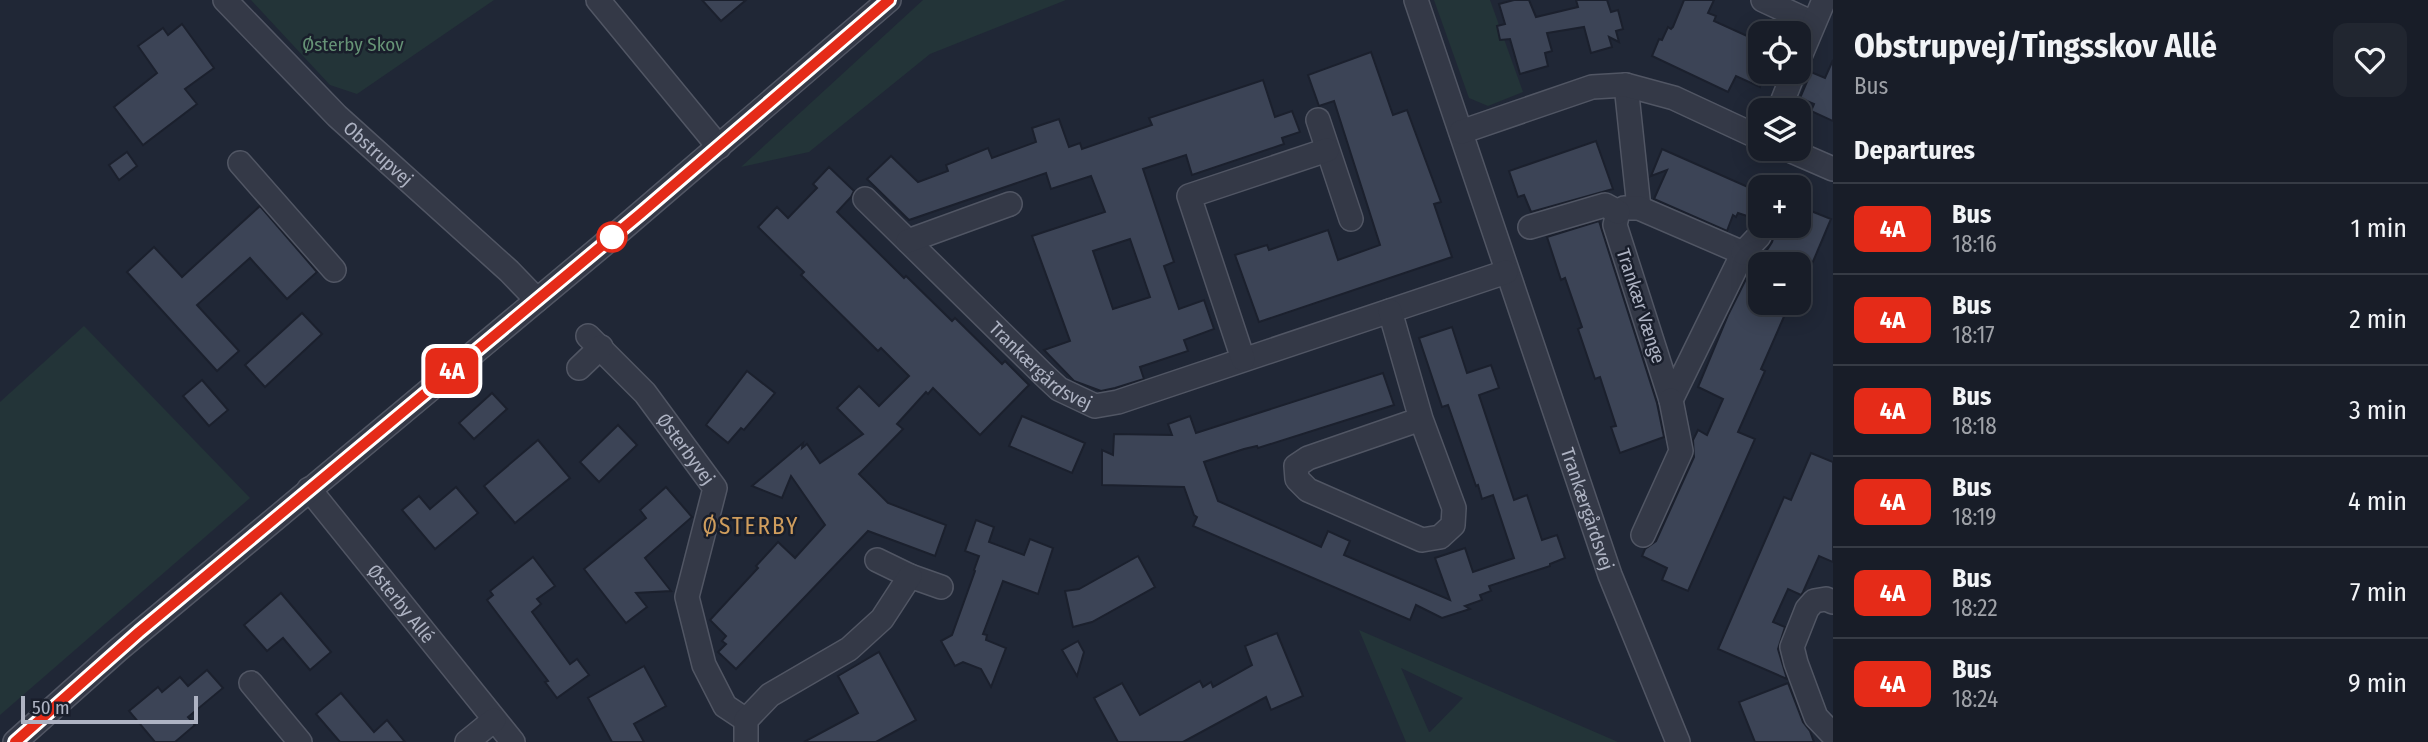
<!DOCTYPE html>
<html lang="en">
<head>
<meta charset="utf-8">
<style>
	:root { --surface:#181d28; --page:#212630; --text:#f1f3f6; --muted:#9fa2a8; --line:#363b45 }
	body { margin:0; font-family:"Fira Sans Condensed",sans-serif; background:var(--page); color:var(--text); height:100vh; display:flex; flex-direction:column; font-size:26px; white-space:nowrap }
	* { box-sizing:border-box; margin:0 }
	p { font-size:23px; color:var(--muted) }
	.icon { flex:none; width:38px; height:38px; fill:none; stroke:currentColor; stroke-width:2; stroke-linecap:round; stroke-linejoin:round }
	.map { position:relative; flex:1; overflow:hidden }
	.drawer { display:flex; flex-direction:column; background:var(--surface); width:595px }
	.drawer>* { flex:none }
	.badge { padding:0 14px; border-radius:10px; font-size:24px; line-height:46px }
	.fabs { position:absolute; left:1748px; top:21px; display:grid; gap:14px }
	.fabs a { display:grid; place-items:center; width:63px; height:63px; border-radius:14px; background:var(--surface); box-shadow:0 4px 18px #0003,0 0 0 2px var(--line); font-size:35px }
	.scale { position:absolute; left:21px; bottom:18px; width:177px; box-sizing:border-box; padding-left:7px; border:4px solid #aeb3c3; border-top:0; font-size:19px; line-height:24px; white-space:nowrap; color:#aeb3c3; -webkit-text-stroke:5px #191e2b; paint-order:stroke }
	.map>.badge { position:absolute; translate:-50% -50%; box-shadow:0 0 0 4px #fff }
	h2 { padding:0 21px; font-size:26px; line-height:63px }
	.round { display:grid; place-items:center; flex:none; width:74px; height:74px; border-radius:14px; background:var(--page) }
	.summary { display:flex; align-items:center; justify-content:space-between; height:119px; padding:0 21px }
	h1 { font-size:33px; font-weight:700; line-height:52px }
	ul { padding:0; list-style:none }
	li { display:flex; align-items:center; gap:21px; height:91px; padding:0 21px; border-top:2px solid var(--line) }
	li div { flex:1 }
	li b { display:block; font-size:26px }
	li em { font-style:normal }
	li .badge { min-width:77px; font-weight:700; text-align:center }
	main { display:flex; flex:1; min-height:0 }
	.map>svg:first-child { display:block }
</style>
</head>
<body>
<main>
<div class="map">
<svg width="1833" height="742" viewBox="0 0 1833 742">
	<rect width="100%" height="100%" fill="#202736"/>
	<g fill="#233438" fill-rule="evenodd">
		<path d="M251 0H494L357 94 330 85Z"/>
		<path d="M923 0H1066L930 54 809 152 741 167Z"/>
		<path d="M1434 0H1490L1523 92 1488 106 1469 98Z"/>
		<path d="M84 326 250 498 0 715V402Z"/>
		<path d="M1359 630 1618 742H1406ZM1401 668 1463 698 1430 732H1429Z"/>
	</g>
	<g fill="#3c4456" stroke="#1b202d" stroke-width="2" fill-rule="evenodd">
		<path d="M702 0H746L721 21Z"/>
		<path d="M1514 0H1529L1536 17 1578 7 1576 0H1607L1611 12 1618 10 1623 29 1616 31 1619 42 1609 37 1612 47 1591 53 1584 27 1547 33 1552 51 1545 53 1548 66 1520 74 1510 39 1500 40 1497 26 1505 24 1499 4Z"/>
		<path d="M1684 0H1714L1708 13 1716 16 1714 21 1756 40 1751 50 1760 55V87L1736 76 1728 92 1652 56 1659 39 1662 40 1668 27 1671 29 1673 27Z"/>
		<path d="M182 24 214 68 185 89 197 104 143 145 114 107 157 73 138 46 163 28 168 35Z"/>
		<path d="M1371 52 1393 115 1407 110 1441 202 1434 204 1452 257 1259 322 1235 255 1267 245 1269 250 1328 230 1338 260 1380 245 1334 101 1319 106 1308 75Z"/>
		<path d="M1833 60V121L1811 111 1814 104 1800 98 1811 72 1825 78Z"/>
		<path d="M1263 80 1275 117 1292 111 1300 132 1282 138 1284 144 1192 175 1186 155 1143 169 1174 262 1164 266 1179 309 1204 300 1214 329 1184 340 1188 351 1140 367 1144 379 1115 388 1101 391 1074 381 1044 350 1070 341 1032 236 1105 212 1091 176 1051 189 1046 173 909 220 867 179 891 156 918 182 948 171 946 165 988 148 992 158 1036 142 1032 128 1059 119 1069 147 1080 143 1082 149 1152 125 1149 118ZM1130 239 1150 297 1113 309 1093 251Z"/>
		<path d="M1596 141 1613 189 1531 212 1524 195 1518 197 1509 171Z"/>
		<path d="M1662 149 1757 191 1747 216 1738 213 1736 217 1733 215 1727 231 1654 199 1667 170 1651 176Z"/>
		<path d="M127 152 137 166 119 180 109 165Z"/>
		<path d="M829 167 854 191 851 197 837 212 904 278 906 276 952 321 955 318 1002 364 1005 361 1029 385 980 435 933 388 928 394 926 392 897 424 903 429 859 474 888 503 946 525 935 556 868 531 736 669 718 652 726 644 722 641 726 636 710 620 758 568 756 566 778 542 795 558 825 525 791 476 782 498 752 486 803 443 802 448 807 444 820 463 863 434 837 408 859 386 879 406 909 376 881 348 878 351 801 275 804 272 758 227 777 207 788 218 817 188 813 184Z"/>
		<path d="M260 206 317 272 287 299 250 258 197 305 239 351 217 371 127 272 154 247 182 277Z"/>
		<path d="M1806 209 1831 219 1812 264H1760V303H1790L1761 369 1765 371 1738 432 1755 439 1688 591 1662 580 1667 568 1642 556 1645 549 1656 541 1694 457 1693 440 1698 430 1707 435 1723 399 1698 387 1728 315 1755 261 1760 255V261L1772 242 1777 226H1799Z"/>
		<path d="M1599 221 1657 403 1664 437 1620 453 1611 427 1616 426 1600 377 1595 379 1578 329 1582 327 1565 278 1561 280 1547 237Z"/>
		<path d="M302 313 322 334 265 387 245 365Z"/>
		<path d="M1452 327 1467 373 1491 365 1499 388 1479 395 1514 500 1527 495 1542 540 1557 535 1565 558 1550 564V566L1489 586 1491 591 1480 595 1482 600 1465 606 1470 609 1442 618 1416 605 1410 620 1193 526 1197 517 1194 515 1184 487 1102 485V450L1113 455 1114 434 1172 435 1168 424 1190 416 1196 433 1383 373 1394 405 1258 448 1257 446 1244 449 1204 462 1218 501 1321 547 1328 531 1350 541 1344 555 1450 600 1435 558 1465 548 1473 572 1514 558 1493 495 1482 499 1478 485 1476 486 1448 405 1442 407 1419 338Z"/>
		<path d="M747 371 775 393 744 430 741 428 728 443 706 425Z"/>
		<path d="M202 380 228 410 209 426 183 396Z"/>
		<path d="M492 393 507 409 474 439 459 423Z"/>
		<path d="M1022 416 1085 443 1072 473 1009 446Z"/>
		<path d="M618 425 637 445 599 482 580 462Z"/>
		<path d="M538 440 570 478 515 523 484 486Z"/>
		<path d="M1811 453 1833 462V562L1819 556 1803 592 1801 595 1788 589 1773 622 1785 627 1778 649 1787 679 1718 649 1784 497 1791 500Z"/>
		<path d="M456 487 478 513 435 549 402 510 419 496 430 509Z"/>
		<path d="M666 487 692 517 645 558 671 591 636 593 647 607 626 623 584 569 646 518 640 510Z"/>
		<path d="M976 520 994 527 989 542 1024 555 1030 539 1053 548 1038 594 1003 581 983 634 987 635 986 640 1006 648 991 687 981 669 963 662 955 666 941 641 952 635 975 571 974 570 979 556 965 551Z"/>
		<path d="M1138 556 1155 587 1092 622 1073 627 1065 591 1079 589Z"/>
		<path d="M533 557 555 586 537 599 541 604 532 612 570 664 577 659 589 675 557 698 545 682 548 681 487 600 493 595 490 591Z"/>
		<path d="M281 593 331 652 310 670 283 638 267 651 244 625Z"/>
		<path d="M1277 633 1303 696 1271 710 1266 697 1183 742H1118L1094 698 1122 683 1140 715 1200 681 1203 687 1211 682 1213 687 1252 665 1245 646Z"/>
		<path d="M1078 641 1084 652 1077 676 1062 650Z"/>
		<path d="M879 652 916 720 876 742H804L858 713 838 676Z"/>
		<path d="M644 666 666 706 634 724 644 742H612L588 698Z"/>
		<path d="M207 670 223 688 188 717 195 725 175 742H155L129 711 158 687 162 692 180 677 188 686Z"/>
		<path d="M1788 683 1803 722 1810 731 1814 742H1755L1739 702Z"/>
		<path d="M341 693 374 732 387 720 405 742H340L316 714Z"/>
	</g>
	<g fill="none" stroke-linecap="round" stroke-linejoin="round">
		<defs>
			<g id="minor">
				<path id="s1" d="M225 0 337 116 509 271 537 300"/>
				<path d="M598 0 719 147"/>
				<path id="s2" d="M1416 0 1610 575 1678 742"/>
				<path d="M1763 0 1813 23"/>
				<path d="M1799 59 1824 0"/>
				<path d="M1626 85 1639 208"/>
				<path d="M1779 110 1794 72"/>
				<path d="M1318 120 1351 219"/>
				<path d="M1461 132 1592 87 1626 85 1674 98 1760 138"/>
				<path d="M1787 149 1833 169"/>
				<path d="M240 163 334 270"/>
				<path id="s3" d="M865 199 1044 375 1059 389 1095 406 1118 402 1506 272"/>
				<path d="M1624 208H1639L1743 253 1671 400 1615 225 1618 212Z"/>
				<path d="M1530 227 1605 205 1618 212"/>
				<path d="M908 241 1010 204"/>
				<path d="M1743 253 1759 236 1763 226"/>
				<path d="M1390 311 1421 419 1454 508 1453 525 1440 537 1422 540 1308 490 1297 479 1296 466 1308 458 1421 419"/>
				<path id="s4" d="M588 336 645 393 715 488 687 597 704 665 725 706 746 720"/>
				<path d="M1243 359 1189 196 1327 150"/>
				<path d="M579 368 601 347"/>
				<path id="s5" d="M309 489 513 742"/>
				<path d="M1643 535 1681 451 1671 400"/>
				<path d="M877 560 910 576 941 587"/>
				<path d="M1833 602 1826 599 1814 601 1807 609 1792 647 1796 663 1816 717 1833 735"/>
				<path d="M251 683 300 742"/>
				<path d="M15 742 118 650 621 230 889 0"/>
				<path d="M467 742 494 720"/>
				<path d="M746 742V720L770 695 849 649 882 619 910 576"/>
			</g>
		</defs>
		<use href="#minor" stroke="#515664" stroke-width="26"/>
		<use href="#minor" stroke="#343947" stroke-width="23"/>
	</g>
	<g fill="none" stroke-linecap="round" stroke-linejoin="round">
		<defs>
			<path id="line" d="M15 742 139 632 640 214 889 0"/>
		</defs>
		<use href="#line" stroke="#fff" stroke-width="16"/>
		<use href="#line" stroke="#e52b18" stroke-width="10"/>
	</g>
	<circle fill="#fff" stroke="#e52b18" stroke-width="3.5" cx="612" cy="237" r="14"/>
	<g text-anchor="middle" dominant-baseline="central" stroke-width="5" stroke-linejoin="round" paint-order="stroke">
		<g font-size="19" fill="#669376" stroke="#191e2b">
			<text x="353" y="44">Østerby Skov</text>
		</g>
		<g font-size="19" fill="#aeb3c3" stroke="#191e2b">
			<text stroke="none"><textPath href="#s1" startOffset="217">Obstrupvej</textPath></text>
			<text transform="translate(1641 306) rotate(72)">Trankær Vænge</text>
			<text stroke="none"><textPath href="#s3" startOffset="243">Trankærgårdsvej</textPath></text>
			<text stroke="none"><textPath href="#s4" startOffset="150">Østerbyvej</textPath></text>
			<text stroke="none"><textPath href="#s2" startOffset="537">Trankærgårdsvej</textPath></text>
			<text stroke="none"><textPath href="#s5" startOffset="147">Østerby Allé</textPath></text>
		</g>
		<g font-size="23" letter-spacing="2" fill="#cf9d5d" stroke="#191e2b">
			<text x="751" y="526">ØSTERBY</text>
		</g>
	</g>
</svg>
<div class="fabs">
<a><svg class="icon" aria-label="locate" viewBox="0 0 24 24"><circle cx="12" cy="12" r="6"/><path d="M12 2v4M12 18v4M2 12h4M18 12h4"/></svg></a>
<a><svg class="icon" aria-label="layers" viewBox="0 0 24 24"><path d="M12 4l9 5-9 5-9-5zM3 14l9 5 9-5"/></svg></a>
<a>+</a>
<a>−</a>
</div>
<div class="scale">50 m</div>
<b class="badge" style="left:452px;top:371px;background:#e52b18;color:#fff">4A</b>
</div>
<section class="drawer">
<div class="summary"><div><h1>Obstrupvej/Tingsskov Allé</h1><p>Bus</p></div><a class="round"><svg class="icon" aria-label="heart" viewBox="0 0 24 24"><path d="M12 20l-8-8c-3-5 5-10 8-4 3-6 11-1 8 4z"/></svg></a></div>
<h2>Departures</h2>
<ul>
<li><span class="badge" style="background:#e52b18;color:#fff">4A</span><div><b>Bus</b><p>18:16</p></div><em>1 min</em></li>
<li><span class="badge" style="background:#e52b18;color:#fff">4A</span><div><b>Bus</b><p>18:17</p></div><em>2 min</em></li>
<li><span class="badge" style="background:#e52b18;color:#fff">4A</span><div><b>Bus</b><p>18:18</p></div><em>3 min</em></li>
<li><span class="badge" style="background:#e52b18;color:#fff">4A</span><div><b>Bus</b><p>18:19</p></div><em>4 min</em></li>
<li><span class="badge" style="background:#e52b18;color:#fff">4A</span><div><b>Bus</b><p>18:22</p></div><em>7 min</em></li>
<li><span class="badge" style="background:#e52b18;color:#fff">4A</span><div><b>Bus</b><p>18:24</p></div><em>9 min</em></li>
</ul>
</section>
</main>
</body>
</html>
